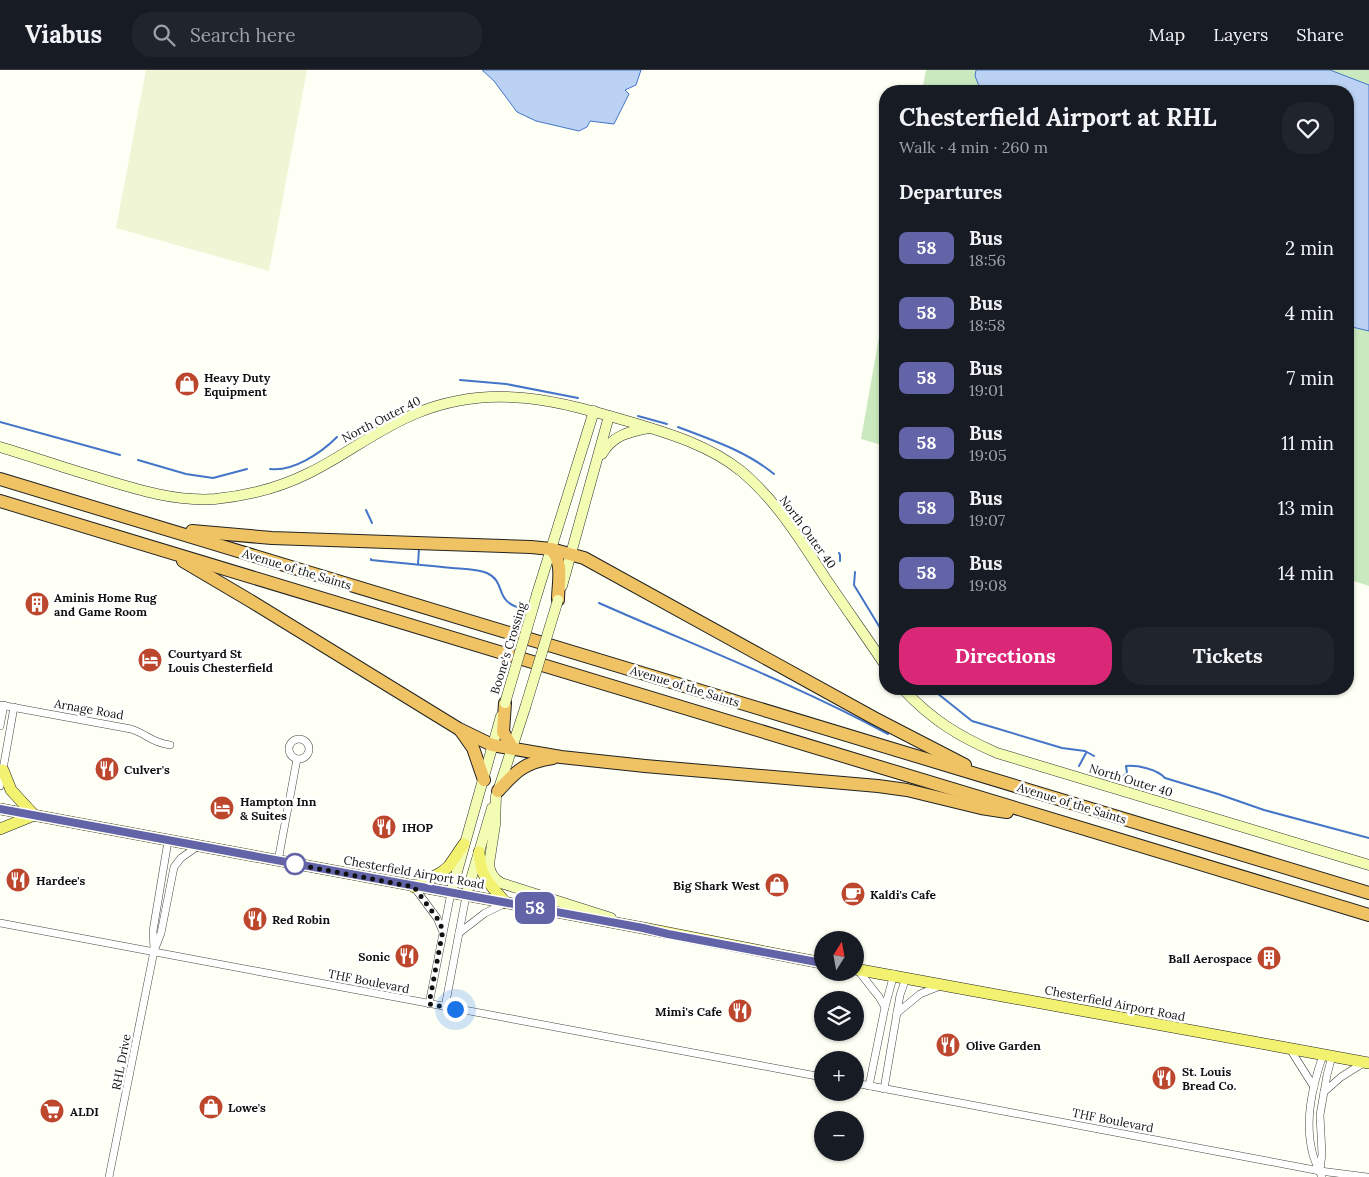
<!DOCTYPE html>
<html lang="en">
<head>
<meta charset="utf-8">
<style>
	:root { --surface:#171b24; --page:#20242c; --text:#f1f3f6; --muted:#9ea1a6; --line:#363941; --accent:#db2777 }
	body { margin:0; font-family:Lora,serif; background:var(--page); color:var(--text); height:100vh; display:flex; flex-direction:column; font-size:19px; white-space:nowrap }
	* { box-sizing:border-box; margin:0 }
	p { font-size:16px; color:var(--muted) }
	.icon { flex:none; width:28px; height:28px; fill:none; stroke:currentColor; stroke-width:2; stroke-linecap:round; stroke-linejoin:round }
	.map { position:relative; flex:1; overflow:hidden }
	.sheet { position:absolute; left:879px; top:15px; width:475px; height:610px; display:flex; flex-direction:column; background:var(--surface); border-radius:20px; box-shadow:0 1px 4px #0004 }
	.sheet>* { flex:none }
	.badge { padding:0 10px; border-radius:8px; font-size:18px; line-height:32px }
	.needle { width:32px; rotate:11deg }
	.fabs { position:absolute; left:814px; top:861px; display:grid; gap:10px }
	.fabs a { display:grid; place-items:center; width:50px; height:50px; border-radius:50%; background:var(--surface); box-shadow:0 1px 4px #0004; font-size:25px }
	.you { position:absolute; width:25px; height:25px; margin:-12px; border:4px solid #fff; border-radius:50%; background:#1a73e8; box-shadow:0 0 0 8px #1a73e833 }
	.map>.badge { position:absolute; translate:-50% -50%; box-shadow:0 0 0 2px #fff }
	h2 { padding:0 20px; font-size:19px; line-height:45px }
	.round { display:grid; place-items:center; flex:none; width:52px; height:52px; border-radius:20px; background:var(--page) }
	.overview { display:flex; align-items:center; justify-content:space-between; height:85px; padding:0 20px }
	h1 { font-size:24px; font-weight:700; line-height:38px }
	.button { display:flex; gap:10px; margin-top:auto; padding:10px 20px }
	.button a { flex:1; height:58px; border-radius:20px; background:var(--accent); color:#fff; font-size:20px; font-weight:700; line-height:58px; text-align:center }
	.button a+a { background:var(--page); color:var(--text) }
	ul { padding:0; list-style:none }
	li { display:flex; align-items:center; gap:15px; height:65px; padding:0 20px }
	li div { flex:1 }
	li b { display:block; font-size:19px }
	li em { font-style:normal }
	li .badge { min-width:55px; font-weight:700; text-align:center }
	header { display:flex; align-items:center; gap:30px; box-sizing:border-box; height:70px; padding:0 25px; background:var(--surface); border-bottom:1px solid var(--line) }
	header strong { font-size:24px }
	nav { display:flex; gap:28px; margin-inline-start:auto; font-size:18px }
	.search { width:350px; height:45px; background:var(--page); display:flex; align-items:center; gap:12px; box-sizing:border-box; padding:0 18px; border-radius:20px; color:var(--muted); font-size:19px }
	.map>svg:first-child { display:block }
</style>
</head>
<body>
<header>
<strong>Viabus</strong>
<div class="search"><svg class="icon" aria-label="search" viewBox="0 0 24 24"><circle cx="10" cy="10" r="6"/><path d="M15 15l6 6"/></svg>Search here</div>
<nav><a>Map</a><a>Layers</a><a>Share</a></nav>
</header>
<div class="map">
<svg width="1369" height="1107" viewBox="0 0 1369 1107">
	<rect width="100%" height="100%" fill="#fefff5"/>
	<path fill="#f0f5d5" d="M146 0H307L269 201 116 158Z"/>
	<g fill="#cbe9bf">
		<path d="M926 0H1369V516L1348 509V21H922Z"/>
		<path d="M885 233V376L861 369Z"/>
	</g>
	<g fill="#bbd2f4" stroke="#4475c9">
		<path d="M482 0H641L636 15 625 20 629 24 614 54 590 51 587 57 579 61 536 51 517 42 494 11Z"/>
		<path d="M976 0H1330L1369 15V261L1348 256V21H981L975 6Z"/>
	</g>
	<g fill="none" stroke-linecap="round" stroke-linejoin="round">
		<g stroke="#4475c9" stroke-width="2">
			<path d="M460 310 506 314 578 328"/>
			<path d="M638 346 667 354"/>
			<path d="M0 352 120 385"/>
			<path d="M678 357C712 370 746 381 774 404"/>
			<path d="M138 390 186 404 213 408 247 399"/>
			<path d="M270 399C293 402 321 383 337 367"/>
			<path d="M366 440 372 453"/>
			<path d="M839 483 840 485V491"/>
			<path d="M371 489V490C398 493 425 495 452 498 463 499 477 499 487 503 508 513 492 532 524 539L519 554H514"/>
			<path d="M418 494 419 479"/>
			<path d="M855 502 854 515 885 566"/>
			<path d="M599 533C696 576 795 614 888 664"/>
			<path d="M932 619 972 651 1062 678 1085 681 1094 686"/>
			<path d="M1079 696 1086 683"/>
			<path d="M1120 709 1127 703 1126 696C1137 695 1157 699 1165 708L1218 724 1264 740 1369 768"/>
		</g>
		<defs>
			<g id="street">
				<path d="M0 635 131 659C147 664 150 672 170 675"/>
				<path d="M0 656 4 635"/>
				<circle cx="299" cy="679" r="10"/>
				<path d="M0 716 14 637"/>
				<path d="M278 791 297 689"/>
				<path d="M414 817 437 848 442 860"/>
				<path d="M0 853 822 1007"/>
				<path d="M459 863 485 843 506 833"/>
				<path d="M154 879 153 861 168 771"/>
				<path d="M857 899 879 927 885 937"/>
				<path d="M429 934 451 823"/>
				<path d="M445 937 466 826"/>
				<path d="M897 943 920 924 940 916"/>
				<path d="M1290 979 1314 1017"/>
				<path d="M855 1013 1320 1101 1367 1107"/>
				<path d="M869 1016 885 937 894 904"/>
				<path d="M884 1019 900 925 906 908"/>
				<path d="M1324 1022 1341 1007 1365 992"/>
				<path d="M1320 1100 1322 1084 1320 1045 1327 1005 1332 986"/>
				<path d="M109 1107 154 881 161 863 174 797 181 788 198 776"/>
				<path d="M1322 1107C1319 1100 1315 1092 1313 1085 1304 1052 1312 1017 1323 985"/>
			</g>
			<g id="secondary">
				<path d="M0 377C30 386 59 396 89 405 129 417 172 432 215 429 246 426 281 417 309 403 346 385 379 358 417 343 493 312 559 331 634 353 671 364 710 376 741 401 776 430 799 468 824 506 844 536 865 565 885 595"/>
				<path d="M602 384C613 365 629 362 648 358"/>
				<path d="M562 516 609 346"/>
				<path d="M537 524 594 341"/>
				<path d="M903 619C932 650 958 666 997 683L1369 795"/>
				<path d="M499 718 525 638"/>
				<path d="M496 726 495 755 489 794C490 803 493 808 501 813L611 848"/>
				<path d="M451 823 501 646"/>
				<path d="M466 826 492 738"/>
			</g>
			<g id="primary">
				<path d="M3 700 11 720 34 745"/>
				<path d="M0 739 643 858 822 893"/>
				<path d="M0 759 32 746"/>
				<path d="M479 782C481 809 489 813 506 833"/>
				<path d="M414 817 442 802 449 796 464 774"/>
				<path d="M855 899 1369 993"/>
			</g>
			<g id="highway">
				<path d="M0 409 1369 823"/>
				<path d="M0 431 1369 845"/>
				<path d="M192 461 272 468 531 477 551 479 584 488 874 648 965 695"/>
				<path d="M551 479C564 493 558 513 558 530"/>
				<path d="M183 491 249 530 459 659 492 675 561 687 645 696 878 716 907 720 981 738 1007 742"/>
				<path d="M505 633 503 662 513 679"/>
				<path d="M461 661 473 678 484 710"/>
				<path d="M498 721C516 701 525 692 553 688"/>
			</g>
		</defs>
		<use href="#street" stroke="#444" stroke-width="8"/>
		<use href="#secondary" stroke="#333" stroke-width="11"/>
		<use href="#primary" stroke="#222" stroke-width="12"/>
		<use href="#highway" stroke="#222" stroke-width="14"/>
		<use href="#street" stroke="#fff" stroke-width="7"/>
		<use href="#secondary" stroke="#f3fcb3" stroke-width="10"/>
		<use href="#primary" stroke="#f3f270" stroke-width="11"/>
		<use href="#highway" stroke="#efc363" stroke-width="12"/>
		<defs>
			<g id="secondary-bridge">
				<path d="M505 633 537 524"/>
				<path d="M525 638 558 530"/>
			</g>
		</defs>
		<use href="#secondary-bridge" stroke="#333" stroke-width="11" stroke-linecap="butt"/>
		<use href="#secondary-bridge" stroke="#f3fcb3" stroke-width="10"/>
	</g>
	<g fill="none" stroke-linecap="round" stroke-linejoin="round">
		<defs>
			<path id="line" d="M0 739 643 858 668 864 822 893"/>
		</defs>
		<use href="#line" stroke="#fff" stroke-width="11"/>
		<use href="#line" stroke="#6364a8" stroke-width="8"/>
		<path stroke="#111" stroke-width="5" stroke-dasharray="0 9" d="M295 794H294L414 817 437 848 443 860 429 934 455 939"/>
	</g>
	<defs>
		<symbol id="shop-disc" viewBox="-11 -11 22 22"><circle r="9.5" fill="#bd472c" stroke="#fff"/><path d="M-5-2.5h2.3a2.7 3.5 0 0 1 5.4 0H5L5.5 6h-11ZM-1.5-2.5h3a1.5 2.3 0 0 0-3 0Z" fill="#fff"/></symbol>
		<symbol id="building-disc" viewBox="-11 -11 22 22"><circle r="9.5" fill="#bd472c" stroke="#fff"/><path d="M-4-6H4V6H1V3H-1V6H-4ZM-2.5-4.3h1.7v1.8h-1.7ZM.8-4.3h1.7v1.8H.8ZM-2.5-1h1.7V.8h-1.7ZM.8-1h1.7V.8H.8Z" fill="#fff"/></symbol>
		<symbol id="hotel-disc" viewBox="-11 -11 22 22"><circle r="9.5" fill="#bd472c" stroke="#fff"/><path d="M-6-4.5h1.5V1H6V5H4.5V3h-9V5H-6ZM-4 0a1.8 1.8 0 1 1 3.6 0ZM.5 0V-2.5h3Q6-2.5 6 0Z" fill="#fff"/></symbol>
		<symbol id="restaurant-disc" viewBox="-11 -11 22 22"><circle r="9.5" fill="#bd472c" stroke="#fff"/><path d="M-5-6h1v4h1v-4h1v4h1v-4h1v5L-1.5 .5V6h-2V.5L-5-1ZM5-6V6H3V1.5H1.5Q1.5-4 5-6Z" fill="#fff"/></symbol>
		<symbol id="cafe-disc" viewBox="-11 -11 22 22"><circle r="9.5" fill="#bd472c" stroke="#fff"/><path d="M-5.5-4.5H6V0H3Q3 3.5 0 3.5H-2.5Q-5.5 3.5-5.5 0ZM3-3.2v2h1.7v-2ZM-6 4.5H4V6H-6Z" fill="#fff"/></symbol>
		<symbol id="supermarket-disc" viewBox="-11 -11 22 22"><circle r="9.5" fill="#bd472c" stroke="#fff"/><path d="M-6-5.5h2.5l.6 2H6L4.5 2H-2.5L-4.4-4H-6ZM-1.5 3.2a1.3 1.3 0 1 0 .1 0ZM3 3.2a1.3 1.3 0 1 0 .1 0Z" fill="#fff"/></symbol>
	</defs>
	<g fill-rule="evenodd">
		<use href="#shop-disc" x="173" y="300" width="28" height="28"/>
		<use href="#building-disc" x="23" y="520" width="28" height="28"/>
		<use href="#hotel-disc" x="136" y="576" width="28" height="28"/>
		<use href="#restaurant-disc" x="93" y="685" width="28" height="28"/>
		<use href="#hotel-disc" x="208" y="724" width="28" height="28"/>
		<use href="#restaurant-disc" x="370" y="743" width="28" height="28"/>
		<use href="#restaurant-disc" x="4" y="796" width="28" height="28"/>
		<use href="#shop-disc" x="763" y="801" width="28" height="28"/>
		<use href="#cafe-disc" x="839" y="810" width="28" height="28"/>
		<use href="#restaurant-disc" x="241" y="835" width="28" height="28"/>
		<use href="#restaurant-disc" x="393" y="872" width="28" height="28"/>
		<use href="#building-disc" x="1255" y="874" width="28" height="28"/>
		<use href="#restaurant-disc" x="726" y="927" width="28" height="28"/>
		<use href="#restaurant-disc" x="934" y="961" width="28" height="28"/>
		<use href="#restaurant-disc" x="1150" y="994" width="28" height="28"/>
		<use href="#shop-disc" x="197" y="1023" width="28" height="28"/>
		<use href="#supermarket-disc" x="38" y="1027" width="28" height="28"/>
	</g>
	<circle fill="#fff" stroke="#6364a8" stroke-width="2.5" cx="295" cy="794" r="10"/>
	<g text-anchor="middle" dominant-baseline="central" stroke-width="5" stroke-linejoin="round" paint-order="stroke">
		<g font-size="12" font-weight="bold" fill="#111" stroke="#fff" text-anchor="start">
			<text x="204" y="307">Heavy Duty<tspan x="204" dy="14">Equipment</tspan></text>
			<text x="54" y="527">Aminis Home Rug<tspan x="54" dy="14">and Game Room</tspan></text>
			<text x="168" y="583">Courtyard St<tspan x="168" dy="14">Louis Chesterfield</tspan></text>
			<text x="124" y="699">Culver's</text>
			<text x="240" y="731">Hampton Inn<tspan x="240" dy="14">&amp; Suites</tspan></text>
			<text x="402" y="757">IHOP</text>
			<text x="36" y="810">Hardee's</text>
			<text x="760" y="815" text-anchor="end">Big Shark West</text>
			<text x="870" y="824">Kaldi's Cafe</text>
			<text x="272" y="849">Red Robin</text>
			<text x="390" y="886" text-anchor="end">Sonic</text>
			<text x="1252" y="888" text-anchor="end">Ball Aerospace</text>
			<text x="722" y="941" text-anchor="end">Mimi's Cafe</text>
			<text x="966" y="975">Olive Garden</text>
			<text x="1182" y="1001">St. Louis<tspan x="1182" dy="14">Bread Co.</tspan></text>
			<text x="228" y="1037">Lowe's</text>
			<text x="70" y="1041">ALDI</text>
		</g>
		<g font-size="12" fill="#111" stroke="#fff">
			<text transform="translate(381 349) rotate(-27)">North Outer 40</text>
			<text transform="translate(808 462) rotate(54)">North Outer 40</text>
			<text transform="translate(297 499) rotate(17)">Avenue of the Saints</text>
			<text transform="translate(508 578) rotate(-73)">Boone's Crossing</text>
			<text transform="translate(685 616) rotate(17)">Avenue of the Saints</text>
			<text transform="translate(89 639) rotate(10)">Arnage Road</text>
			<text transform="translate(1131 710) rotate(17)">North Outer 40</text>
			<text transform="translate(1072 733) rotate(17)">Avenue of the Saints</text>
			<text transform="translate(414 802) rotate(10)">Chesterfield Airport Road</text>
			<text transform="translate(369 911) rotate(11)">THF Boulevard</text>
			<text transform="translate(1115 933) rotate(11)">Chesterfield Airport Road</text>
			<text transform="translate(121 992) rotate(-79)">RHL Drive</text>
			<text transform="translate(1113 1050) rotate(11)">THF Boulevard</text>
		</g>
	</g>
</svg>
<div class="fabs">
<a><svg class="needle" viewBox="-14 -14 28 28"><path d="M0-13l5 13h-10z" fill="#e53935"/><path d="M0 13l5-13h-10z" fill="#9ea1a6"/></svg></a>
<a><svg class="icon" aria-label="layers" viewBox="0 0 24 24"><path d="M12 4l9 5-9 5-9-5zM3 14l9 5 9-5"/></svg></a>
<a>+</a>
<a>−</a>
</div>
<div class="you" style="left:455px;top:939px"></div>
<b class="badge" style="left:535px;top:838px;background:#6364a8;color:#fff">58</b>
<section class="sheet">
<div class="overview"><div><h1>Chesterfield Airport at RHL</h1><p>Walk · 4 min · 260 m</p></div><a class="round"><svg class="icon" aria-label="heart" viewBox="0 0 24 24"><path d="M12 20l-8-8c-3-5 5-10 8-4 3-6 11-1 8 4z"/></svg></a></div>
<h2>Departures</h2>
<ul>
<li><span class="badge" style="background:#6364a8;color:#fff">58</span><div><b>Bus</b><p>18:56</p></div><em>2 min</em></li>
<li><span class="badge" style="background:#6364a8;color:#fff">58</span><div><b>Bus</b><p>18:58</p></div><em>4 min</em></li>
<li><span class="badge" style="background:#6364a8;color:#fff">58</span><div><b>Bus</b><p>19:01</p></div><em>7 min</em></li>
<li><span class="badge" style="background:#6364a8;color:#fff">58</span><div><b>Bus</b><p>19:05</p></div><em>11 min</em></li>
<li><span class="badge" style="background:#6364a8;color:#fff">58</span><div><b>Bus</b><p>19:07</p></div><em>13 min</em></li>
<li><span class="badge" style="background:#6364a8;color:#fff">58</span><div><b>Bus</b><p>19:08</p></div><em>14 min</em></li>
</ul>
<div class="button"><a>Directions</a><a>Tickets</a></div>
</section>
</div>
</body>
</html>
